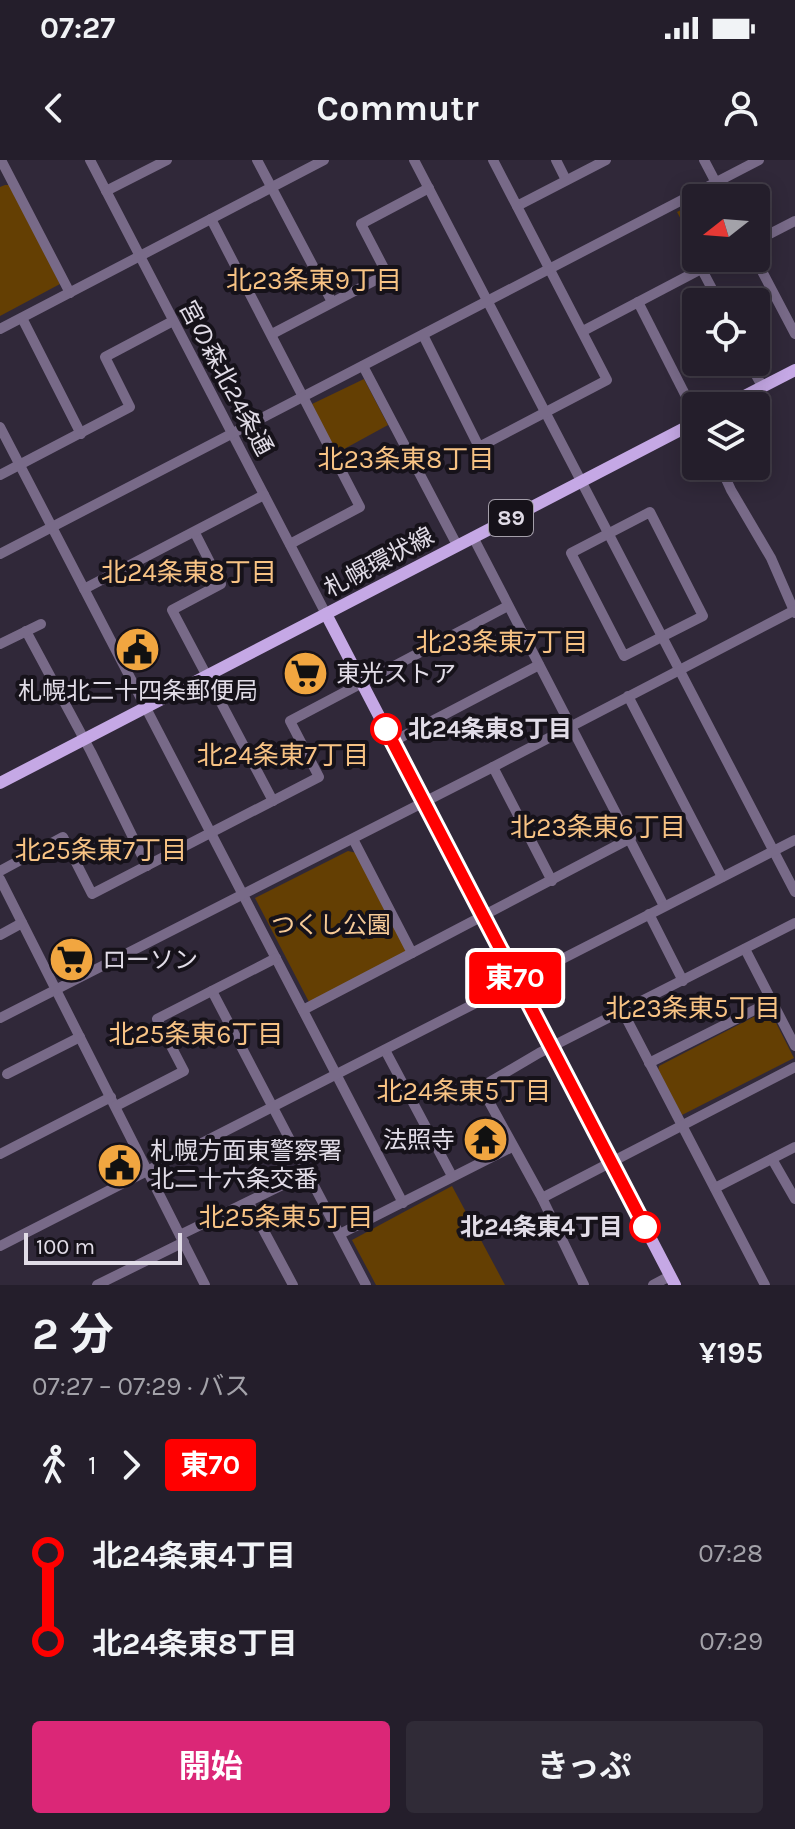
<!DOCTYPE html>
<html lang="ja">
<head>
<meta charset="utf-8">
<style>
	:root { --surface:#241e2b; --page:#302b37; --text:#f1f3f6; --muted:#a3a2a9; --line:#413c47; --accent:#db2777 }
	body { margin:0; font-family:Karla,"Noto Sans JP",sans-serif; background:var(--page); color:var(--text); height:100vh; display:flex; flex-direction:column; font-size:30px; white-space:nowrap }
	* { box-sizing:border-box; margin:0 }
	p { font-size:26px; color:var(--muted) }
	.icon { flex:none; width:44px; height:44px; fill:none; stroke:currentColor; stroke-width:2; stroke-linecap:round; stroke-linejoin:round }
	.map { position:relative; height:1125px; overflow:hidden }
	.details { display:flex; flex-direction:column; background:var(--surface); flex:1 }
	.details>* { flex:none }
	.badge { padding:0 16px; border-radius:6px; font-size:28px; line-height:52px }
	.needle { width:52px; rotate:253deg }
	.fabs { position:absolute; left:682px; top:24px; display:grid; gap:16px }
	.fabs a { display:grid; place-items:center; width:88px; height:88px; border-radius:8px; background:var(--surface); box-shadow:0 4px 20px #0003,0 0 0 2px var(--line); font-size:40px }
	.scale { position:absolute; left:24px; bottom:20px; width:158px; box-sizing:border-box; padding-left:8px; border:4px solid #e1dce7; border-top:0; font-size:22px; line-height:28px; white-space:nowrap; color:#e1dce7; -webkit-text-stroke:6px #16121a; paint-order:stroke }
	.map>.badge { position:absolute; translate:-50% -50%; box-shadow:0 0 0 4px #fff }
	.legs { display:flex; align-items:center; gap:12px; height:88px; padding:0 32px; font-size:26px }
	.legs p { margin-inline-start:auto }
	.head { display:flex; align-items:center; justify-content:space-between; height:136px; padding:0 32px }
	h1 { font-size:44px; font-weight:700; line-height:60px }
	.cta { display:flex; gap:16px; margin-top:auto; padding:16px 32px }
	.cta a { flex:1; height:92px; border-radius:8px; background:var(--accent); color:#fff; font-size:32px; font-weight:700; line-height:92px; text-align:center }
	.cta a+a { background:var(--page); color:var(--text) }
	ul { padding:0 32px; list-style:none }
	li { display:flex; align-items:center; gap:28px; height:88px; font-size:30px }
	li i { display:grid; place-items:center; width:12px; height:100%; margin:0 10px; background:currentColor }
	li i::after { content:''; width:20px; height:20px; margin:-10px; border:6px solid; border-radius:50%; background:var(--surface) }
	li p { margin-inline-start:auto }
	li:first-child i { background:linear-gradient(#0000 50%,currentColor 0) }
	li:last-child i { background:linear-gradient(currentColor 50%,#0000 0) }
	.status { display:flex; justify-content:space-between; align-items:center; height:56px; padding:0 40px; background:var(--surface); direction:ltr }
	.status svg { height:22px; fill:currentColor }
	header { display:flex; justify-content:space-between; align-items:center; height:104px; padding:0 32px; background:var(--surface); font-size:36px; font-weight:700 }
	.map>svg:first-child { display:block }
</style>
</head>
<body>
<div class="status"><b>07:27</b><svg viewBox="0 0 49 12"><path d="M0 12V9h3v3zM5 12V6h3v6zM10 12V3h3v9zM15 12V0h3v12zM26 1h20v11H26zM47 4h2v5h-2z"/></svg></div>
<header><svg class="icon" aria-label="back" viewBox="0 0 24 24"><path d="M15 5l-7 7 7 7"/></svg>Commutr<svg class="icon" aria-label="person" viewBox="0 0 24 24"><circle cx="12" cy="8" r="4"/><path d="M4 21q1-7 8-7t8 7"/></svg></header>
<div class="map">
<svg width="795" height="1125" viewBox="0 0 795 1125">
	<rect width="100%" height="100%" fill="#302839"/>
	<g fill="#643f03">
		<path d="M5 25H9L60 124 0 156V27Z"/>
		<path d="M696 42V87L677 52Z"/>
		<path d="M364 219 388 265 335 294 312 244Z"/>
		<path d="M348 691 357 693 408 792 309 842 255 738Z"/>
		<path d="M767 850 770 851 794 898 682 955 658 911 659 906Z"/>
		<path d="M452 1026 505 1125H376L352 1080Z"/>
	</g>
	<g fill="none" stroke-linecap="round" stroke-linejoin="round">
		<g stroke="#786a88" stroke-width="10">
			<path d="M1 0 70 133"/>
			<path d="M90 0 326 454"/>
			<path d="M257 0 332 142"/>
			<path d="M414 0 795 732"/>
			<path d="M556 0 566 20"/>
			<path d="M704 0 724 38"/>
			<path d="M106 31 167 0"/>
			<path d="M517 46 606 0"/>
			<path d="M211 59 360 347 290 384"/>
			<path d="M756 81 795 61"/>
			<path d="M755 98 795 174"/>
			<path d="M701 108 719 142"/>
			<path d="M638 142 696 256"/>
			<path d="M22 158 81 274"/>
			<path d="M0 169 324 0"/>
			<path d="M583 171 722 98"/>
			<path d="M272 174 387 114 361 64 429 28"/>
			<path d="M423 175 479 287 607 220 493 0"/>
			<path d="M749 202 762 226"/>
			<path d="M363 206 457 385"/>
			<path d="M0 267 403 1043"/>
			<path d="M720 306 731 330 771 398 795 453"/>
			<path d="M0 315 130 247 105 197 173 161"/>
			<path d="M650 352 703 456 624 496 571 393Z"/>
			<path d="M195 373 221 424 172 450 273 641"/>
			<path d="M473 377 664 746"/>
			<path d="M0 394 759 0"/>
			<path d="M84 429 264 335"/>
			<path d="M26 471 91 592 147 706"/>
			<path d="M0 484 41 464"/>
			<path d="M628 536 722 717"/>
			<path d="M392 582 539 505"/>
			<path d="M493 607 552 721"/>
			<path d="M0 711 63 677 92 734 319 617 290 561 508 446"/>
			<path d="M0 719 205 1125"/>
			<path d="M649 754 683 821"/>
			<path d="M0 775 22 763"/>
			<path d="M745 789 795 886"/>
			<path d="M412 793 631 678"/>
			<path d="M212 831 366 1125"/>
			<path d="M303 850 412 793 353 679"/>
			<path d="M623 852 765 1125"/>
			<path d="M0 858 493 607 795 450"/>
			<path d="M385 890 452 1016"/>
			<path d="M649 903 772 841"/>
			<path d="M7 914 80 877"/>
			<path d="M116 946 184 911 157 859 276 798"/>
			<path d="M0 994 111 937"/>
			<path d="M772 999 795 1039"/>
			<path d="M715 1028 795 987"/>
			<path d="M542 1038 795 907"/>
			<path d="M249 1043 293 1125"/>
			<path d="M340 1074 512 987"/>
			<path d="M180 1075 307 1013"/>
			<path d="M0 1086 795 680"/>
			<path d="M97 1125 184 1082"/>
			<path d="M584 1125 542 1038 481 927 539 893 795 763"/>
			<path d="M653 1125 670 1116"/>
		</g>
		<g stroke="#c5a8e5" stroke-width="12">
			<path d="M725 246 795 210"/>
			<path d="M326 454 675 1125"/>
			<path d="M0 623 696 262"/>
		</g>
	</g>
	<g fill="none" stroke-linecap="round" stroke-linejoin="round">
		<defs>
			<path id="line-1" d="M386 569 645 1067"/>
		</defs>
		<use href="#line-1" stroke="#fff" stroke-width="18"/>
		<use href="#line-1" stroke="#f00" stroke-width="12"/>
	</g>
	<defs>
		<symbol id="civic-disc" viewBox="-11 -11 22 22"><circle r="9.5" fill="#f1a640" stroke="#16121a"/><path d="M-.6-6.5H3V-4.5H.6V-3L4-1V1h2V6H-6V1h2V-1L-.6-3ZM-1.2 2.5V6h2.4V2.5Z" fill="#111"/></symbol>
		<symbol id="supermarket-disc" viewBox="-11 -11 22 22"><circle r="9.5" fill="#f1a640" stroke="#16121a"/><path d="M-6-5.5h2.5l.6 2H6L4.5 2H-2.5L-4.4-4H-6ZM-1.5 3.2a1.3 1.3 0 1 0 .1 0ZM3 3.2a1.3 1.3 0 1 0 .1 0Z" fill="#111"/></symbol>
		<symbol id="temple-disc" viewBox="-11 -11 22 22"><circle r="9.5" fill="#f1a640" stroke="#16121a"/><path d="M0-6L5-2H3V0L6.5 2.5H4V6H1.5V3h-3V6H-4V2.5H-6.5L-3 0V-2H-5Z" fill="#111"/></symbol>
	</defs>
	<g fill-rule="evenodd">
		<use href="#civic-disc" x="112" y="464" width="51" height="51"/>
		<use href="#supermarket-disc" x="280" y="488" width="51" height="51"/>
		<use href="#supermarket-disc" x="46" y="774" width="51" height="51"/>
		<use href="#temple-disc" x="460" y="954" width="51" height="51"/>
		<use href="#civic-disc" x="94" y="980" width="51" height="51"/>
	</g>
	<g fill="#fff" stroke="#f00" stroke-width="4">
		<circle cx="386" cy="569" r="14"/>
		<circle cx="645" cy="1067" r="14"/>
	</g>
	<g text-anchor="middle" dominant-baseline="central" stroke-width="8" stroke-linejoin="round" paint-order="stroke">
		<rect fill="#16121a" stroke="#a49faa" stroke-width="2" x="489" y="340" width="44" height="36" rx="6"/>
		<g font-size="22" font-weight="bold" fill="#e1dce7">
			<text x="511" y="358">89</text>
		</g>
		<g font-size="24" fill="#e1dce7" stroke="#16121a">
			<text transform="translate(226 218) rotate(62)">宮の森北24条通</text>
			<text transform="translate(379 402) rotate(-28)">札幌環状線</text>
		</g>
		<g font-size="24" fill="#e1dce7" stroke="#16121a" text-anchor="start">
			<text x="336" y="514">東光ストア</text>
			<text x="138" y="531" text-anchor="middle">札幌北二十四条郵便局</text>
			<text x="102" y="800">ローソン</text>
			<text x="455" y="980" text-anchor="end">法照寺</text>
			<text x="150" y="991">札幌方面東警察署<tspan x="150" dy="28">北二十六条交番</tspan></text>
		</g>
		<g font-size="24" font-weight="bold" fill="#e1dce7" stroke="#16121a" text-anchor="start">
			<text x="408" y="569">北24条東8丁目</text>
			<text x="623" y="1067" text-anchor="end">北24条東4丁目</text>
		</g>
		<g font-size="24" fill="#f6ca97" stroke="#16121a">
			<text x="331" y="765">つくし公園</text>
		</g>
		<g font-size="26" fill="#f8c384" stroke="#16121a">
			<text x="314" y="120">北23条東9丁目</text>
			<text x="406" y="299">北23条東8丁目</text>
			<text x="189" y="412">北24条東8丁目</text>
			<text x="502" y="482">北23条東7丁目</text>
			<text x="283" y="595">北24条東7丁目</text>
			<text x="598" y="667">北23条東6丁目</text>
			<text x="101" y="690">北25条東7丁目</text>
			<text x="693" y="848">北23条東5丁目</text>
			<text x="196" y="874">北25条東6丁目</text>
			<text x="464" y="931">北24条東5丁目</text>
			<text x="286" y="1057">北25条東5丁目</text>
		</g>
	</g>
</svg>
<div class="fabs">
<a><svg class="needle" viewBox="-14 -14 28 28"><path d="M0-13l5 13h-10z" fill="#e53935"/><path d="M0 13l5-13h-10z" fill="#a3a2a9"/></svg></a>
<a><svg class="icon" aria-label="locate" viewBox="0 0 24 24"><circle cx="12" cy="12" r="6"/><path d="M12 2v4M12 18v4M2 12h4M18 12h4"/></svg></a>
<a><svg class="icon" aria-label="layers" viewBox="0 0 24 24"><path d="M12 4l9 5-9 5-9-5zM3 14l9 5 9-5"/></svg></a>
</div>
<div class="scale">100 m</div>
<b class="badge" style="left:515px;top:818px;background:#f00;color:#fff">東70</b>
</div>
<section class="details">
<div class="head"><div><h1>2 分</h1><p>07:27 – 07:29 · バス</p></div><b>¥195</b></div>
<div class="legs"><svg class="icon" aria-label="walk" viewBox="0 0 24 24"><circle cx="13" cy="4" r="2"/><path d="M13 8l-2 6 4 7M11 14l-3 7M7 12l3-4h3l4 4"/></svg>1<svg class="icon" aria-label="forward" viewBox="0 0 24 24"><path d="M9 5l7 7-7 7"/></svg><b class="badge" style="background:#f00;color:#fff">東70</b></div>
<ul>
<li><i style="color:#f00"></i><b>北24条東4丁目</b><p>07:28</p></li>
<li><i style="color:#f00"></i><b>北24条東8丁目</b><p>07:29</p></li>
</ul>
<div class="cta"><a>開始</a><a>きっぷ</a></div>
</section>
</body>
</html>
